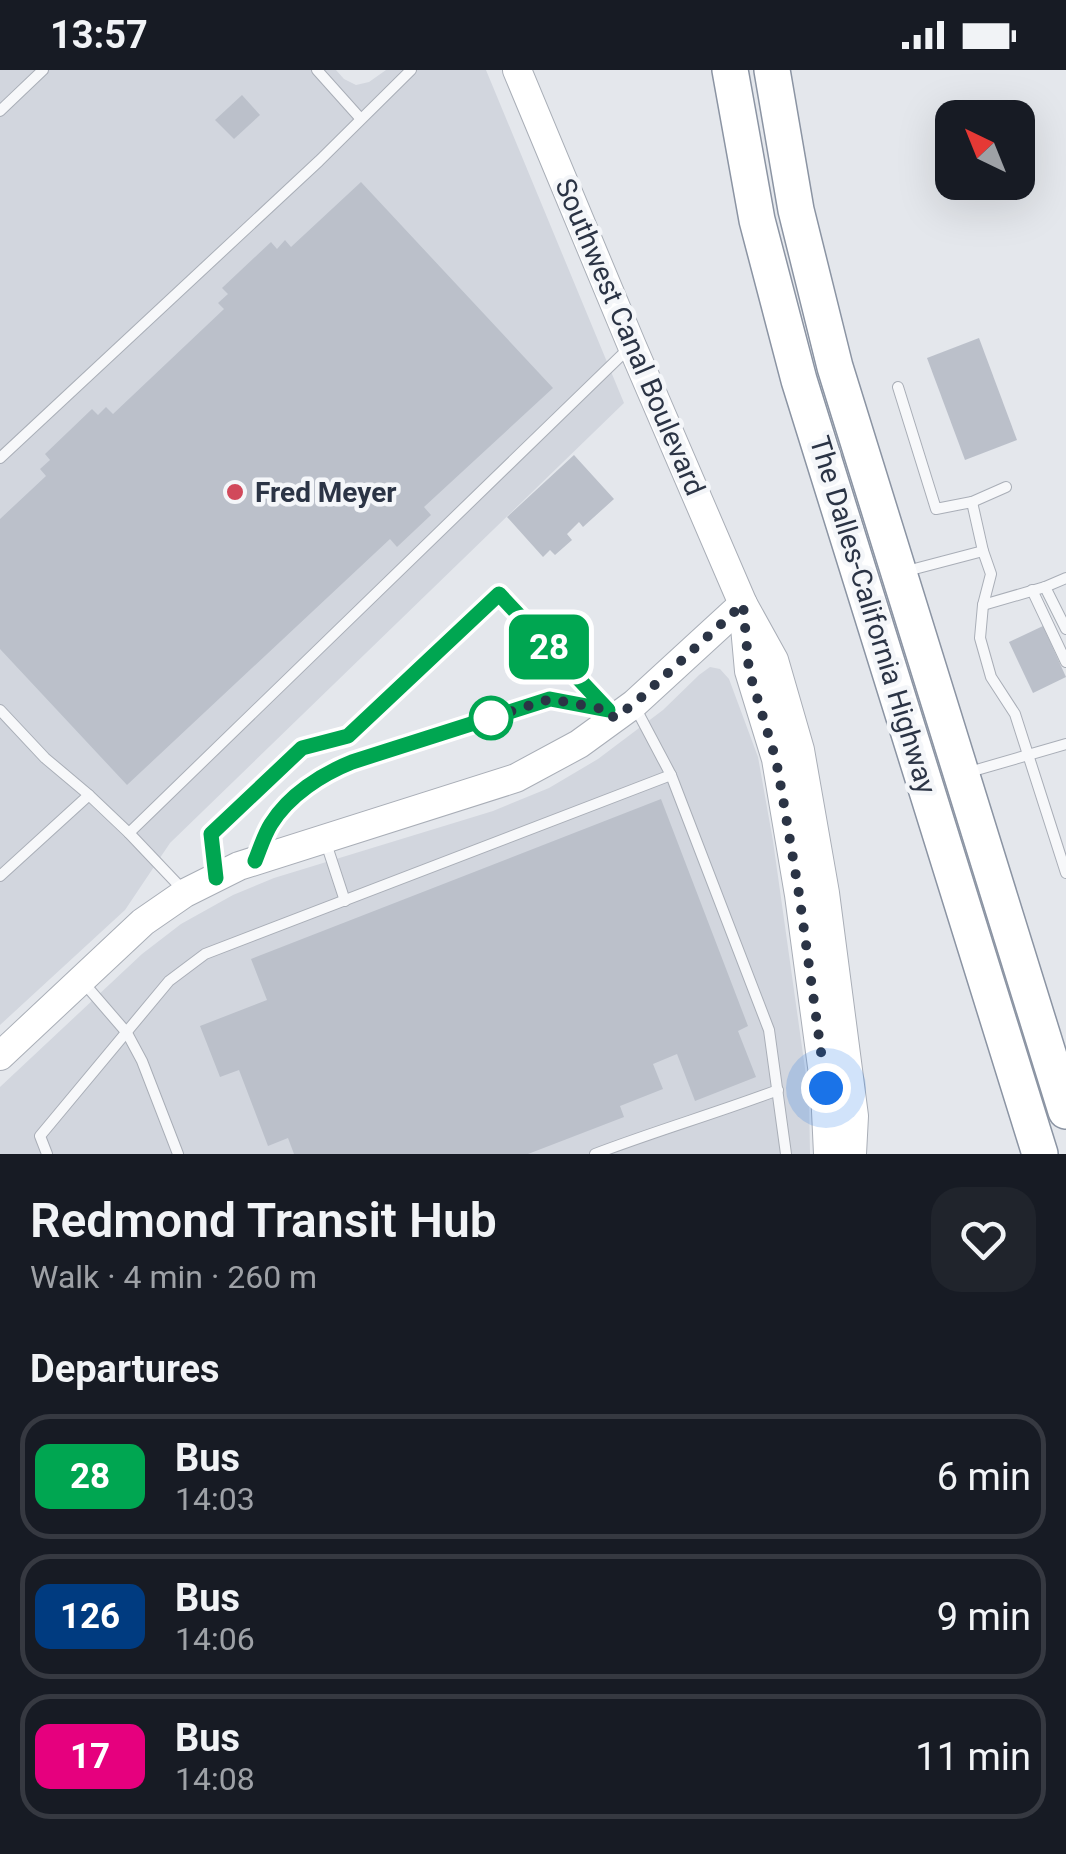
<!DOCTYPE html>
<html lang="en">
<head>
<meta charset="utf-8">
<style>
	:root { --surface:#171b24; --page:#20242c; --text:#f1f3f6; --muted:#9ea1a6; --line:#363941 }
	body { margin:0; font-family:Roboto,sans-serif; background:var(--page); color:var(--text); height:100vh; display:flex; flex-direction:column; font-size:38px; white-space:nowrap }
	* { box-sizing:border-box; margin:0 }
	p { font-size:32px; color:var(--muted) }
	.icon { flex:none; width:55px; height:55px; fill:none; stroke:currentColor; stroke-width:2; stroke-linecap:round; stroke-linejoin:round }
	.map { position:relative; height:1084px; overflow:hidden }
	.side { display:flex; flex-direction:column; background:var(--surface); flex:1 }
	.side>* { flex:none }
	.badge { padding:0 20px; border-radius:15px; font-size:35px; line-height:65px }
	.needle { width:65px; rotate:317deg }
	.fabs { position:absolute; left:935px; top:30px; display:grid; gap:20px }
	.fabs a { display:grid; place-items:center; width:100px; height:100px; border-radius:20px; background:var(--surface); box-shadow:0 10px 40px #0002; font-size:50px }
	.you { position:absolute; width:50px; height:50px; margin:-25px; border:8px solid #fff; border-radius:50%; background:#1a73e8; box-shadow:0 0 0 15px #1a73e833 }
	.map>.badge { position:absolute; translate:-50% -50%; box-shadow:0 0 0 5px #fff }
	h2 { padding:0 30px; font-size:38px; line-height:90px }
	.round { display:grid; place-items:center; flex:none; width:105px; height:105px; border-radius:30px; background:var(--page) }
	.summary { display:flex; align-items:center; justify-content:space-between; height:170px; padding:0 30px }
	h1 { font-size:48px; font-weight:600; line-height:75px }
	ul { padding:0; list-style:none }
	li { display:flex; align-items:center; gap:30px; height:125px; margin:0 20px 15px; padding:0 10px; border:5px solid var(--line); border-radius:30px }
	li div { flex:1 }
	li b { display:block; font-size:38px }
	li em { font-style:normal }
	li .badge { min-width:110px; font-weight:700; text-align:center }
	.status { display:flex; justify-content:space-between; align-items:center; height:70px; padding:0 50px; background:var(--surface); direction:ltr }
	.status svg { height:28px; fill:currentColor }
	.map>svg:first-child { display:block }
</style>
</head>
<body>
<div class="status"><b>13:57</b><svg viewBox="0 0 49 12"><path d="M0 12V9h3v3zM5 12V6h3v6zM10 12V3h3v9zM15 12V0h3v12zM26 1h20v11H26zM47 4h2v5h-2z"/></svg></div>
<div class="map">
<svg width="1066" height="1084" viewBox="0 0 1066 1084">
	<rect width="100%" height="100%" fill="#e4e7ec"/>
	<g fill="#d2d6de">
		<path d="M0 0H336L344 9 356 15 369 12 386 0H486L624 333 170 773 125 840 0 955Z"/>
		<path d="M710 597 720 599 729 609 758 687 773 771 809 1027 810 1084H0V1017L142 884 181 854 233 825 274 808 493 741 549 718 598 689 663 640 699 605Z"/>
	</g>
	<g fill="#bbc0ca">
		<path d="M242 25 260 45 234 69 215 50Z"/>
		<path d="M361 112 553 318 424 437 431 445 397 477 390 469 127 715 0 579V449L46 406 40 399 50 390 45 384 92 339 98 345 106 337 113 344 224 239 218 233 228 224 222 218 271 172 277 179 285 170 291 177Z"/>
		<path d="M979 268 1017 370 965 390 927 288Z"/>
		<path d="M574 385 614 429 583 457 579 452 567 464 572 470 555 485 550 480 543 487 507 447Z"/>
		<path d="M1043 556 1066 607 1033 623 1009 572Z"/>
		<path d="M661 729 748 956 738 961 756 1007 695 1031 677 984 653 994 663 1019 620 1036 624 1047 528 1084H294L288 1068 268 1076 239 1000 220 1007 200 956 267 930 251 889Z"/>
	</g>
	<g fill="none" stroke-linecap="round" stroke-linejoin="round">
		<defs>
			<g id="lane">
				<path d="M317 0 360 48"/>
				<path d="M0 41 43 0"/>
				<path d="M898 317 936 439 972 432 983 481"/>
				<path d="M0 388 319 91 411 0"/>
				<path d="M972 432 1006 417"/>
				<path d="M903 502 983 481 991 504 983 535 980 568 991 607 1015 644 1066 803"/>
				<path d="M1045 517 1066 559"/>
				<path d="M1032 520 1066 592"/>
				<path d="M983 535 1045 517 1066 508"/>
				<path d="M634 635 671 705 769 960 786 1084"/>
				<path d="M0 640 45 688 89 725 129 763 185 822"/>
				<path d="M966 703 1066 674"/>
				<path d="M129 763 631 276"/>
				<path d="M325 770 345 831"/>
				<path d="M258 785C261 775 264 764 270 755 287 726 322 704 352 692L551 629 607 640"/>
				<path d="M0 806 89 725"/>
				<path d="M216 806 211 764 302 679 348 666 499 524 612 645"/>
				<path d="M83 912 127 963 142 991 178 1084"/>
				<path d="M47 1084 40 1066 169 911 205 884 671 705"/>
				<path d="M595 1084C655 1061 717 1043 778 1020"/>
			</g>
			<g id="secondary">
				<path d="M517 0 632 276 743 534 774 590 800 680 825 823 854 1046 852 1084"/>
				<path d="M744 546 749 601 776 689 799 825 825 1019 828 1084"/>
				<path d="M0 986 143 852 185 823 239 796 516 708 579 674 634 634 743 534"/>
			</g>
			<g id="highway">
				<path d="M730 0 757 150 799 310 1040 1084"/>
				<path d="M772 0 796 140 835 297 1066 1041"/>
			</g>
		</defs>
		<use href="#lane" stroke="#a9aeb7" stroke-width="12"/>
		<use href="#secondary" stroke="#a9aeb7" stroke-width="30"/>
		<use href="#highway" stroke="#8b94a3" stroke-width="38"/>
		<use href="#lane" stroke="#f7f8fa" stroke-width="10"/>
		<use href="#secondary" stroke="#fff" stroke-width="28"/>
		<use href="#highway" stroke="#fff" stroke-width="35"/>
	</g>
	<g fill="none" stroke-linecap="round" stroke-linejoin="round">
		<defs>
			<path id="line" d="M216 808 211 764 302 678 348 666 499 524 608 640 550 629 352 692C322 704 289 725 271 754 264 765 260 779 255 791"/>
		</defs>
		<use href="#line" stroke="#fff" stroke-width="22"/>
		<use href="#line" stroke="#00a651" stroke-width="15"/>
		<path stroke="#2b3445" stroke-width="10" stroke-dasharray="0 18" d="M491 648 484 650 550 629 608 640 614 648 634 634 743 534 749 601 776 690 782 723 799 824 826 1018"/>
	</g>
	<circle fill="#d1495b" stroke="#f4f6f9" stroke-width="4" cx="235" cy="422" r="10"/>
	<circle fill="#fff" stroke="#00a651" stroke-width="5" cx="491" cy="648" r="20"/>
	<g text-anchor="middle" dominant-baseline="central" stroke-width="9" stroke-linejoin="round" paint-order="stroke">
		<g font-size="28" fill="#2b3445" stroke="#f4f6f9">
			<text transform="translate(630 267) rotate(67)">Southwest Canal Boulevard</text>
			<text transform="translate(873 545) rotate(73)">The Dalles-California Highway</text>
		</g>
		<g font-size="28" font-weight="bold" fill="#2b3445" stroke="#f4f6f9" text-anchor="start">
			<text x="255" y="422">Fred Meyer</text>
		</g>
	</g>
</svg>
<div class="fabs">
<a><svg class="needle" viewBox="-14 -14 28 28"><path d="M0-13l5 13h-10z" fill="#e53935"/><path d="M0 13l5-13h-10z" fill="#9ea1a6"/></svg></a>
</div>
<div class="you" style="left:826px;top:1018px"></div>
<b class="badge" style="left:549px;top:577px;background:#00a651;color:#fff">28</b>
</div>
<section class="side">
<div class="summary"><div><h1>Redmond Transit Hub</h1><p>Walk · 4 min · 260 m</p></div><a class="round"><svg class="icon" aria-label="heart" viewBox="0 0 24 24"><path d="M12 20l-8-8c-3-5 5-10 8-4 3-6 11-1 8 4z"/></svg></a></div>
<h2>Departures</h2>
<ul>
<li><span class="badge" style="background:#00a651;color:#fff">28</span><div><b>Bus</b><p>14:03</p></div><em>6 min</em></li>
<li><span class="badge" style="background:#003b80;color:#fff">126</span><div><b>Bus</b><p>14:06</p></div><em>9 min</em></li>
<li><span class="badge" style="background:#e6007e;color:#fff">17</span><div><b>Bus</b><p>14:08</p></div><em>11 min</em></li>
</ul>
</section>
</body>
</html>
